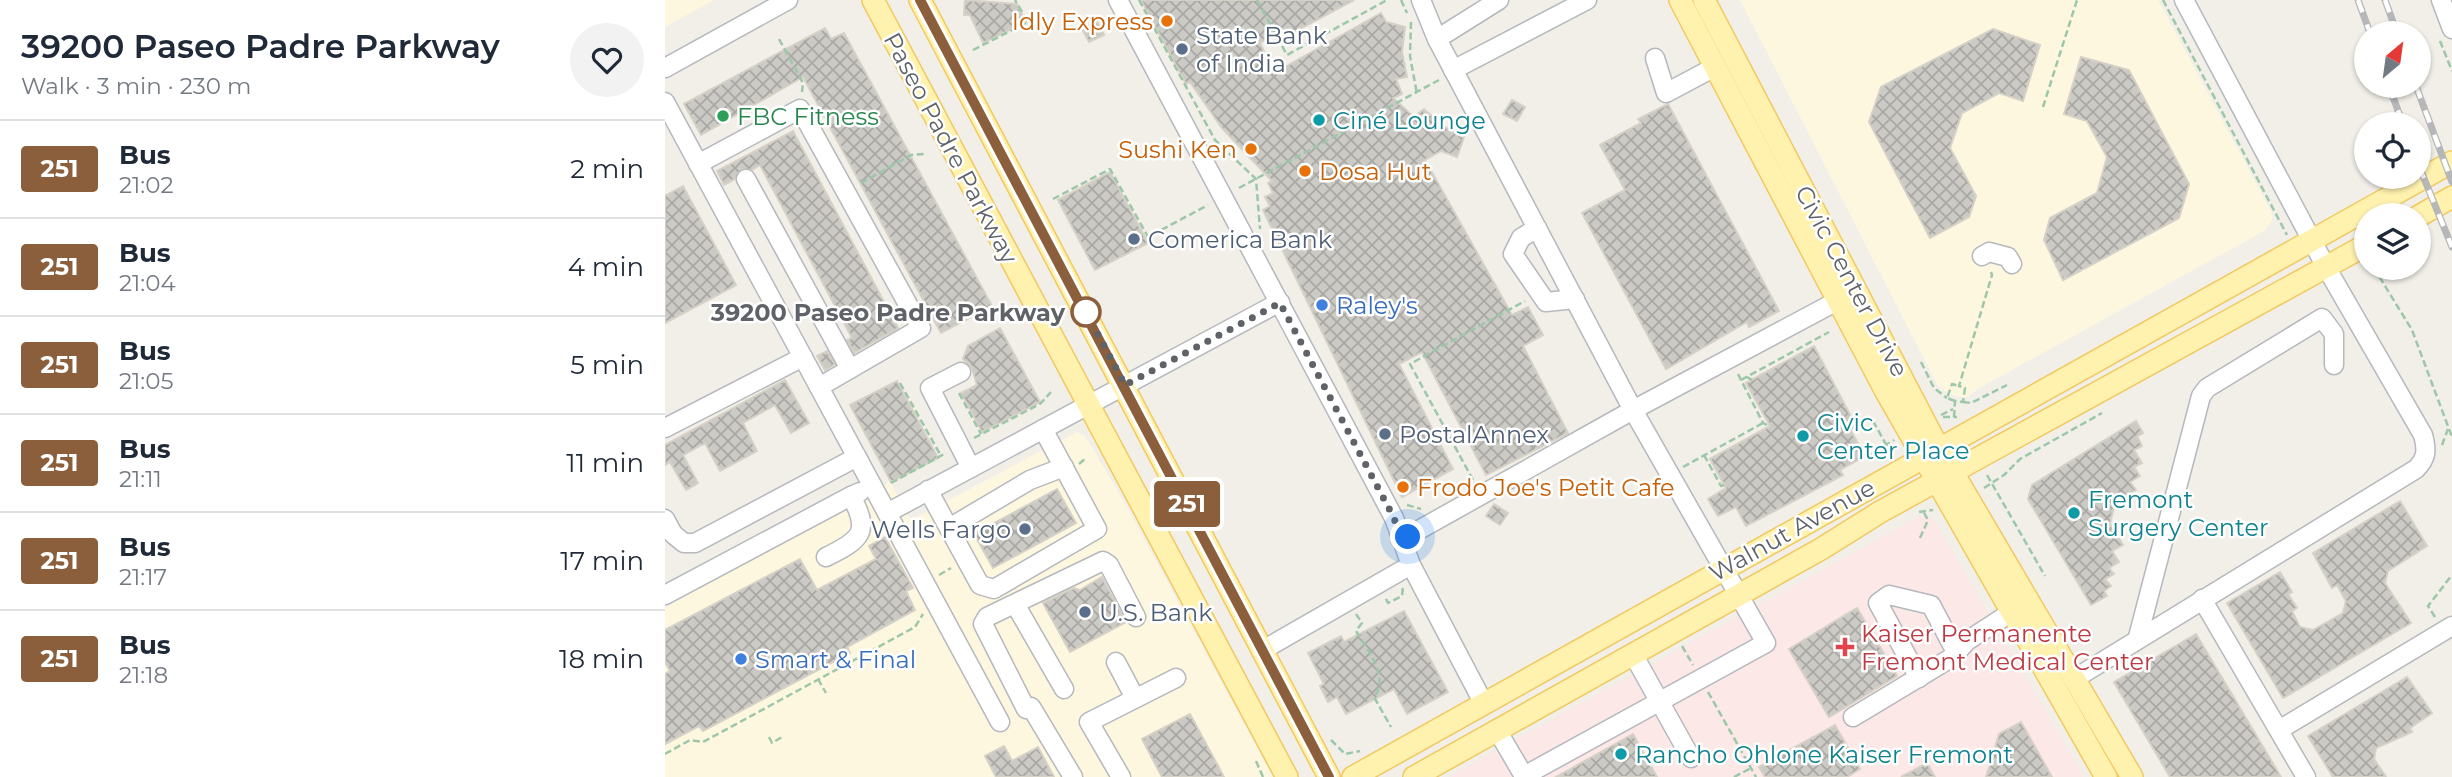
<!DOCTYPE html>
<html lang="en">
<head>
<meta charset="utf-8">
<style>
	:root { --surface:#fff; --page:#f2f2f3; --text:#1f2937; --muted:#747a83; --line:#e0e1e3 }
	body { margin:0; font-family:Montserrat,sans-serif; background:var(--page); color:var(--text); height:100vh; display:flex; flex-direction:column; font-size:26px; white-space:nowrap }
	* { box-sizing:border-box; margin:0 }
	p { font-size:23px; color:var(--muted) }
	.icon { flex:none; width:38px; height:38px; fill:none; stroke:currentColor; stroke-width:2; stroke-linecap:round; stroke-linejoin:round }
	.map { position:relative; flex:1; overflow:hidden }
	.details { display:flex; flex-direction:column; background:var(--surface); width:665px }
	.details>* { flex:none }
	.badge { padding:0 14px; border-radius:5px; font-size:24px; line-height:46px }
	.needle { width:46px; rotate:29deg }
	.controls { position:absolute; left:1689px; top:21px; display:grid; gap:14px }
	.controls a { display:grid; place-items:center; width:77px; height:77px; border-radius:50%; background:var(--surface); box-shadow:0 2px 5px #0004; font-size:35px }
	.you { position:absolute; width:35px; height:35px; margin:-18px; border:5px solid #fff; border-radius:50%; background:#1a73e8; box-shadow:0 0 0 10px #1a73e833 }
	.map>.badge { position:absolute; translate:-50% -50%; box-shadow:0 0 0 4px #fff }
	.round { display:grid; place-items:center; flex:none; width:74px; height:74px; border-radius:37px; background:var(--page) }
	.summary { display:flex; align-items:center; justify-content:space-between; height:119px; padding:0 21px }
	h1 { font-size:33px; font-weight:600; line-height:52px }
	ul { padding:0; list-style:none }
	li { display:flex; align-items:center; gap:21px; height:98px; padding:0 21px; border-top:2px solid var(--line) }
	li div { flex:1 }
	li b { display:block; font-size:26px }
	li em { font-style:normal }
	li .badge { min-width:77px; font-weight:700; text-align:center }
	main { display:flex; flex:1; min-height:0 }
	.map>svg:first-child { display:block }
</style>
</head>
<body>
<main>
<section class="details">
<div class="summary"><div><h1>39200 Paseo Padre Parkway</h1><p>Walk · 3 min · 230 m</p></div><a class="round"><svg class="icon" aria-label="heart" viewBox="0 0 24 24"><path d="M12 20l-8-8c-3-5 5-10 8-4 3-6 11-1 8 4z"/></svg></a></div>
<ul>
<li><span class="badge" style="background:#8b5e3c;color:#fff">251</span><div><b>Bus</b><p>21:02</p></div><em>2 min</em></li>
<li><span class="badge" style="background:#8b5e3c;color:#fff">251</span><div><b>Bus</b><p>21:04</p></div><em>4 min</em></li>
<li><span class="badge" style="background:#8b5e3c;color:#fff">251</span><div><b>Bus</b><p>21:05</p></div><em>5 min</em></li>
<li><span class="badge" style="background:#8b5e3c;color:#fff">251</span><div><b>Bus</b><p>21:11</p></div><em>11 min</em></li>
<li><span class="badge" style="background:#8b5e3c;color:#fff">251</span><div><b>Bus</b><p>21:17</p></div><em>17 min</em></li>
<li><span class="badge" style="background:#8b5e3c;color:#fff">251</span><div><b>Bus</b><p>21:18</p></div><em>18 min</em></li>
</ul>
</section>
<div class="map">
<svg width="1787" height="777" viewBox="0 0 1787 777">
	<defs>
		<pattern id="building-cross-hatch" width="8" height="8" patternUnits="userSpaceOnUse" patternTransform="scale(1.75)"><rect width="8" height="8" fill="#cccac5"/><path d="M0 0l8 8M0 8l8-8" fill="none" stroke="#a9a8a4"/></pattern>
	</defs>
	<rect width="100%" height="100%" fill="#f1efe8"/>
	<g fill="#fef7e0">
		<path d="M0 0H49L0 27Z"/>
		<path d="M1075 0H1493L1607 213V221L1599 231 1316 387 1301 398 1286 395 1273 386Z"/>
		<path d="M412 432 420 436 454 493 608 777H0V608L225 482 246 520Z"/>
	</g>
	<path fill="#fce8e6" d="M1255 516 1268 518 1419 777H783Z"/>
	<g fill="url(#building-cross-hatch)" stroke="#d6d1c6" stroke-width="2">
		<path d="M300 0 352 4 361 22 318 43 305 15H299Z"/>
		<path d="M476 0H689L622 36 618 29 595 43 609 73 716 13 721 22 740 27 737 52 742 77 731 79 737 94 728 98 749 117 759 109 778 126 799 137 792 157 776 151 760 160 847 315 863 307 878 335 858 346 903 433 821 475 757 352 734 364 788 469 737 497 598 210 605 206 600 197 608 193 603 183 607 181 557 128 525 82 521 84Z"/>
		<path d="M432 21 439 35 424 42 417 29Z"/>
		<path d="M160 28 166 39 179 33 327 306 276 333 138 77 36 135 19 104Z"/>
		<path d="M1328 29 1375 45 1358 101 1334 93 1297 113 1285 148 1311 196 1304 217 1265 238 1204 122 1216 87Z"/>
		<path d="M1416 57 1464 70 1524 184 1514 218 1398 280 1379 240 1385 218 1432 193 1442 157 1422 121 1399 114Z"/>
		<path d="M847 100 860 107 852 121 838 114Z"/>
		<path d="M1003 104 1114 311 1084 327 1082 322 1001 369 917 213 960 190 935 145 976 123 973 119Z"/>
		<path d="M128 131 233 328 189 353 182 340 187 338 95 165 87 170 76 169 70 179 59 185 52 171Z"/>
		<path d="M445 172 483 243 430 270 393 200Z"/>
		<path d="M18 186 71 285 0 323V196Z"/>
		<path d="M335 328 375 402 317 432 296 393 312 385 306 366 298 359 303 346Z"/>
		<path d="M1149 346 1191 426 1185 429 1200 456 1175 470 1178 475 1081 526 1071 507 1053 516 1043 499 1061 488 1045 459 1105 426 1081 383Z"/>
		<path d="M162 351 170 364 160 370 152 356Z"/>
		<path d="M120 380 144 423 126 433 110 405 78 423 92 451 55 471 40 443 18 455 33 483 21 490 5 462 0 465V445Z"/>
		<path d="M232 381 273 458 226 482 185 405Z"/>
		<path d="M1471 421 1478 433 1472 436 1477 446 1469 450 1477 463 1469 467 1475 476 1465 482 1471 490 1450 502 1445 524 1458 545 1447 551 1454 562 1444 568 1449 574 1440 579 1446 586 1439 591 1442 596 1426 605 1363 499 1367 485Z"/>
		<path d="M392 489 411 523 328 568 309 534Z"/>
		<path d="M1735 501 1762 546 1723 571 1720 583 1746 623 1618 698 1562 603 1615 572 1627 592 1623 594 1632 608 1627 611 1635 627 1648 630 1678 613 1681 601 1672 585 1667 588 1648 553Z"/>
		<path d="M829 504 843 513 835 525 821 516Z"/>
		<path d="M220 537 248 588 241 591 250 610 182 647 185 653 38 731 34 726 0 744V674L5 671 0 662V630L135 559 152 590 211 559 204 546Z"/>
		<path d="M437 577 461 622 405 652 378 603 409 588 415 590Z"/>
		<path d="M1192 608 1232 676 1164 717 1124 649Z"/>
		<path d="M739 611 783 692 742 714 729 689 681 714 672 697 663 702 655 686 659 684 643 653 676 636 679 642Z"/>
		<path d="M1531 634 1616 777H1505L1449 682Z"/>
		<path d="M1742 677 1767 713 1745 728 1747 732 1711 748 1709 759 1721 777H1668L1643 736Z"/>
		<path d="M525 714 559 777H497L477 739Z"/>
		<path d="M1356 722 1387 777H1321L1334 734Z"/>
		<path d="M1170 725 1195 769 1182 777H1100L1094 767Z"/>
		<path d="M968 734 992 777H891Z"/>
		<path d="M339 746 347 761 373 747 389 777H331L320 756Z"/>
		<path d="M1262 763 1270 777H1236Z"/>
	</g>
	<g fill="none" stroke-linecap="round" stroke-linejoin="round">
		<defs>
			<g id="minor">
				<path d="M453 0 729 518 746 565 819 704"/>
				<path d="M756 0 772 39"/>
				<path d="M1776 0 1787 29"/>
				<path d="M990 58 1001 93 1048 68"/>
				<path d="M0 68 123 0"/>
				<path d="M788 70 922 0"/>
				<path d="M0 102 335 722"/>
				<path d="M33 164 135 109 256 328 154 387"/>
				<path d="M81 179 185 369"/>
				<path d="M872 228 856 238 848 254 881 302 910 299"/>
				<path d="M1317 256 1324 252 1343 257 1347 264"/>
				<path d="M296 372 265 388 306 468"/>
				<path d="M0 428 138 357"/>
				<path d="M263 490 315 585 329 589 432 529 378 429"/>
				<path d="M222 513 615 302"/>
				<path d="M0 519 8 534 19 543H30L192 457"/>
				<path d="M284 528 365 480 399 467"/>
				<path d="M736 540 968 410 1174 300"/>
				<path d="M161 557C196 540 206 532 186 496L195 492"/>
				<path d="M0 595 186 496"/>
				<path d="M1537 599 1641 777"/>
				<path d="M350 604 399 689"/>
				<path d="M1473 637 1536 396 1542 388 1657 318 1669 334V365"/>
				<path d="M598 650 746 565"/>
				<path d="M968 654 1026 758"/>
				<path d="M451 662 470 698"/>
				<path d="M1254 678 1213 603 1224 595 1266 605 1291 652"/>
				<path d="M1409 679 1751 469C1762 458 1762 450 1758 435L1661 267 1519 0"/>
				<path d="M366 707 408 777"/>
				<path d="M361 709 318 624 322 617 438 561 444 565 471 617"/>
				<path d="M1188 717 1286 658 1302 641 1345 613"/>
				<path d="M832 730 859 776 1101 643 968 410 772 39 834 0"/>
				<path d="M1614 730 1787 626"/>
				<path d="M456 777 424 722 511 678"/>
			</g>
			<g id="major">
				<path d="M208 0 622 777"/>
				<path d="M255 0 664 777"/>
				<path d="M1015 0 1220 390 1441 777"/>
				<path d="M1039 0 1274 449 1467 777"/>
				<path d="M1754 216 1787 197"/>
				<path d="M688 777 1787 162"/>
				<path d="M749 777 1156 549 1215 512 1701 245"/>
			</g>
		</defs>
		<use href="#minor" stroke="#b5b8bc" stroke-width="21"/>
		<use href="#major" stroke="#f2c960" stroke-width="24"/>
		<g stroke="#9cc7a9" stroke-width="2.5" stroke-dasharray="7 3.5" stroke-linecap="butt">
			<path d="M474 0 550 140 591 179 595 229"/>
			<path d="M592 0 622 55 722 0"/>
			<path d="M736 0 742 13"/>
			<path d="M1498 0 1622 235"/>
			<path d="M746 22 745 56 752 94"/>
			<path d="M114 39 138 83 137 92"/>
			<path d="M1775 41 1787 71"/>
			<path d="M308 50 363 22 350 0"/>
			<path d="M1378 107 1412 0"/>
			<path d="M196 183 246 155 259 154"/>
			<path d="M574 188 774 80"/>
			<path d="M388 199 445 169 483 237 543 205"/>
			<path d="M1709 268 1747 330 1787 437"/>
			<path d="M1256 362 1269 388 1282 398"/>
			<path d="M1073 374 1098 423 1102 425"/>
			<path d="M1082 377 1087 380"/>
			<path d="M1076 380 1164 332"/>
			<path d="M235 383 276 456"/>
			<path d="M294 393 316 434"/>
			<path d="M1290 401 1282 398 1287 384 1294 386"/>
			<path d="M1298 402 1306 403 1342 385"/>
			<path d="M1276 415 1288 409"/>
			<path d="M1278 417H1292"/>
			<path d="M1289 417 1290 401 1298 402 1300 388 1294 386 1327 275 1326 272"/>
			<path d="M1208 421 1227 455"/>
			<path d="M309 438 375 404 386 392"/>
			<path d="M1777 445 1783 429"/>
			<path d="M1039 455 1056 486 1059 485"/>
			<path d="M1204 460 1208 453 1229 440"/>
			<path d="M414 464 421 458"/>
			<path d="M1018 467 1098 423"/>
			<path d="M1322 475 1380 576"/>
			<path d="M808 480 745 364 860 301"/>
			<path d="M226 483 281 453"/>
			<path d="M1319 488 1339 475 1355 459 1437 413"/>
			<path d="M742 505 756 509"/>
			<path d="M1254 512 1268 510"/>
			<path d="M247 519 254 535"/>
			<path d="M1255 538 1263 520 1258 511"/>
			<path d="M274 575 286 568"/>
			<path d="M721 599 723 603 737 596 738 587"/>
			<path d="M691 614 697 623 691 631C702 650 725 676 709 697L726 727"/>
			<path d="M1770 617 1763 606 1787 575"/>
			<path d="M1017 646 1028 665"/>
			<path d="M153 679 161 693"/>
			<path d="M1043 692 1091 777"/>
			<path d="M104 737 107 743 117 737"/>
			<path d="M666 740 680 754 695 751"/>
			<path d="M0 754 25 740 38 742 250 627 258 614"/>
			<path d="M591 761 598 777"/>
			<path d="M1069 777 1086 768"/>
		</g>
		<use href="#minor" stroke="#fff" stroke-width="18"/>
		<use href="#major" stroke="#fff2af" stroke-width="21"/>
		<defs>
			<g id="rail">
				<path d="M1693 0 1705 33"/>
				<path d="M1720 0 1732 33"/>
				<path d="M1724 86 1738 124"/>
				<path d="M1751 86 1787 182"/>
				<path d="M1754 166 1787 247"/>
			</g>
		</defs>
		<use href="#rail" stroke="#b6b7b8" stroke-width="7"/>
		<use href="#rail" stroke="#fff" stroke-width="4.5" stroke-dasharray="13" stroke-linecap="butt"/>
	</g>
	<g fill="none" stroke-linecap="round" stroke-linejoin="round">
		<defs>
			<path id="line" d="M255 0 664 777"/>
		</defs>
		<use href="#line" stroke="#fff" stroke-width="16"/>
		<use href="#line" stroke="#8b5e3c" stroke-width="10"/>
		<path stroke="#5f6368" stroke-width="7" stroke-dasharray="0 12.6" d="M421 312 460 385 615 303 729 518 736 540 743 537"/>
	</g>
	<g fill="#e8710a" stroke="#fff" stroke-width="2.5">
		<circle cx="502" cy="21" r="7"/>
		<circle cx="586" cy="149" r="7"/>
		<circle cx="640" cy="171" r="7"/>
		<circle cx="738" cy="487" r="7"/>
	</g>
	<g fill="#5c6f8a" stroke="#fff" stroke-width="2.5">
		<circle cx="517" cy="49" r="7"/>
		<circle cx="469" cy="239" r="7"/>
		<circle cx="720" cy="434" r="7"/>
		<circle cx="360" cy="529" r="7"/>
		<circle cx="420" cy="612" r="7"/>
	</g>
	<circle fill="#2e9e5b" stroke="#fff" stroke-width="2.5" cx="58" cy="116" r="7"/>
	<g fill="#0f9aa8" stroke="#fff" stroke-width="2.5">
		<circle cx="654" cy="120" r="7"/>
		<circle cx="1138" cy="436" r="7"/>
		<circle cx="1409" cy="513" r="7"/>
		<circle cx="956" cy="754" r="7"/>
	</g>
	<g fill="#3f7fe0" stroke="#fff" stroke-width="2.5">
		<circle cx="657" cy="305" r="7"/>
		<circle cx="76" cy="659" r="7"/>
	</g>
	<circle fill="#fff" stroke="#8b5e3c" stroke-width="3.5" cx="421" cy="312" r="14"/>
	<path fill="#e0444e" stroke="#fff" stroke-width="2.5" d="M1176.5 636.5h7v7h7v7h-7v7h-7v-7h-7v-7h7z"/>
	<g text-anchor="middle" dominant-baseline="central" stroke-width="5" stroke-linejoin="round" paint-order="stroke">
		<g font-size="24" fill="#c56008" stroke="#fff" text-anchor="end">
			<text x="488" y="21">Idly Express</text>
			<text x="572" y="149">Sushi Ken</text>
			<text x="654" y="171" text-anchor="start">Dosa Hut</text>
			<text x="752" y="487" text-anchor="start">Frodo Joe's Petit Cafe</text>
		</g>
		<g font-size="24" fill="#4e5e75" stroke="#fff" text-anchor="start">
			<text x="531" y="35">State Bank<tspan x="531" dy="28">of India</tspan></text>
			<text x="483" y="239">Comerica Bank</text>
			<text x="734" y="434">PostalAnnex</text>
			<text x="346" y="529" text-anchor="end">Wells Fargo</text>
			<text x="434" y="612">U.S. Bank</text>
		</g>
		<g font-size="24" fill="#27864d" stroke="#fff" text-anchor="start">
			<text x="72" y="116">FBC Fitness</text>
		</g>
		<g font-size="24" fill="#0d838f" stroke="#fff" text-anchor="start">
			<text x="668" y="120">Ciné Lounge</text>
			<text x="1152" y="422">Civic<tspan x="1152" dy="28">Center Place</tspan></text>
			<text x="1423" y="499">Fremont<tspan x="1423" dy="28">Surgery Center</tspan></text>
			<text x="970" y="754">Rancho Ohlone Kaiser Fremont</text>
		</g>
		<g font-size="24" fill="#5f6368" stroke="#fff">
			<text transform="translate(286 148) rotate(62)">Paseo Padre Parkway</text>
			<text transform="translate(1187 281) rotate(62)">Civic Center Drive</text>
			<text transform="translate(1127 530) rotate(-29)">Walnut Avenue</text>
		</g>
		<g font-size="24" fill="#366cbe" stroke="#fff" text-anchor="start">
			<text x="671" y="305">Raley's</text>
			<text x="90" y="659">Smart &amp; Final</text>
		</g>
		<g font-size="24" font-weight="bold" fill="#5f6368" stroke="#fff" text-anchor="end">
			<text x="400" y="312">39200 Paseo Padre Parkway</text>
		</g>
		<g font-size="24" fill="#be3a42" stroke="#fff" text-anchor="start">
			<text x="1196" y="633">Kaiser Permanente<tspan x="1196" dy="28">Fremont Medical Center</tspan></text>
		</g>
	</g>
</svg>
<div class="controls">
<a><svg class="needle" viewBox="-14 -14 28 28"><path d="M0-13l5 13h-10z" fill="#e53935"/><path d="M0 13l5-13h-10z" fill="#747a83"/></svg></a>
<a><svg class="icon" aria-label="locate" viewBox="0 0 24 24"><circle cx="12" cy="12" r="6"/><path d="M12 2v4M12 18v4M2 12h4M18 12h4"/></svg></a>
<a><svg class="icon" aria-label="layers" viewBox="0 0 24 24"><path d="M12 4l9 5-9 5-9-5zM3 14l9 5 9-5"/></svg></a>
</div>
<div class="you" style="left:743px;top:537px"></div>
<b class="badge" style="left:522px;top:504px;background:#8b5e3c;color:#fff">251</b>
</div>
</main>
</body>
</html>
